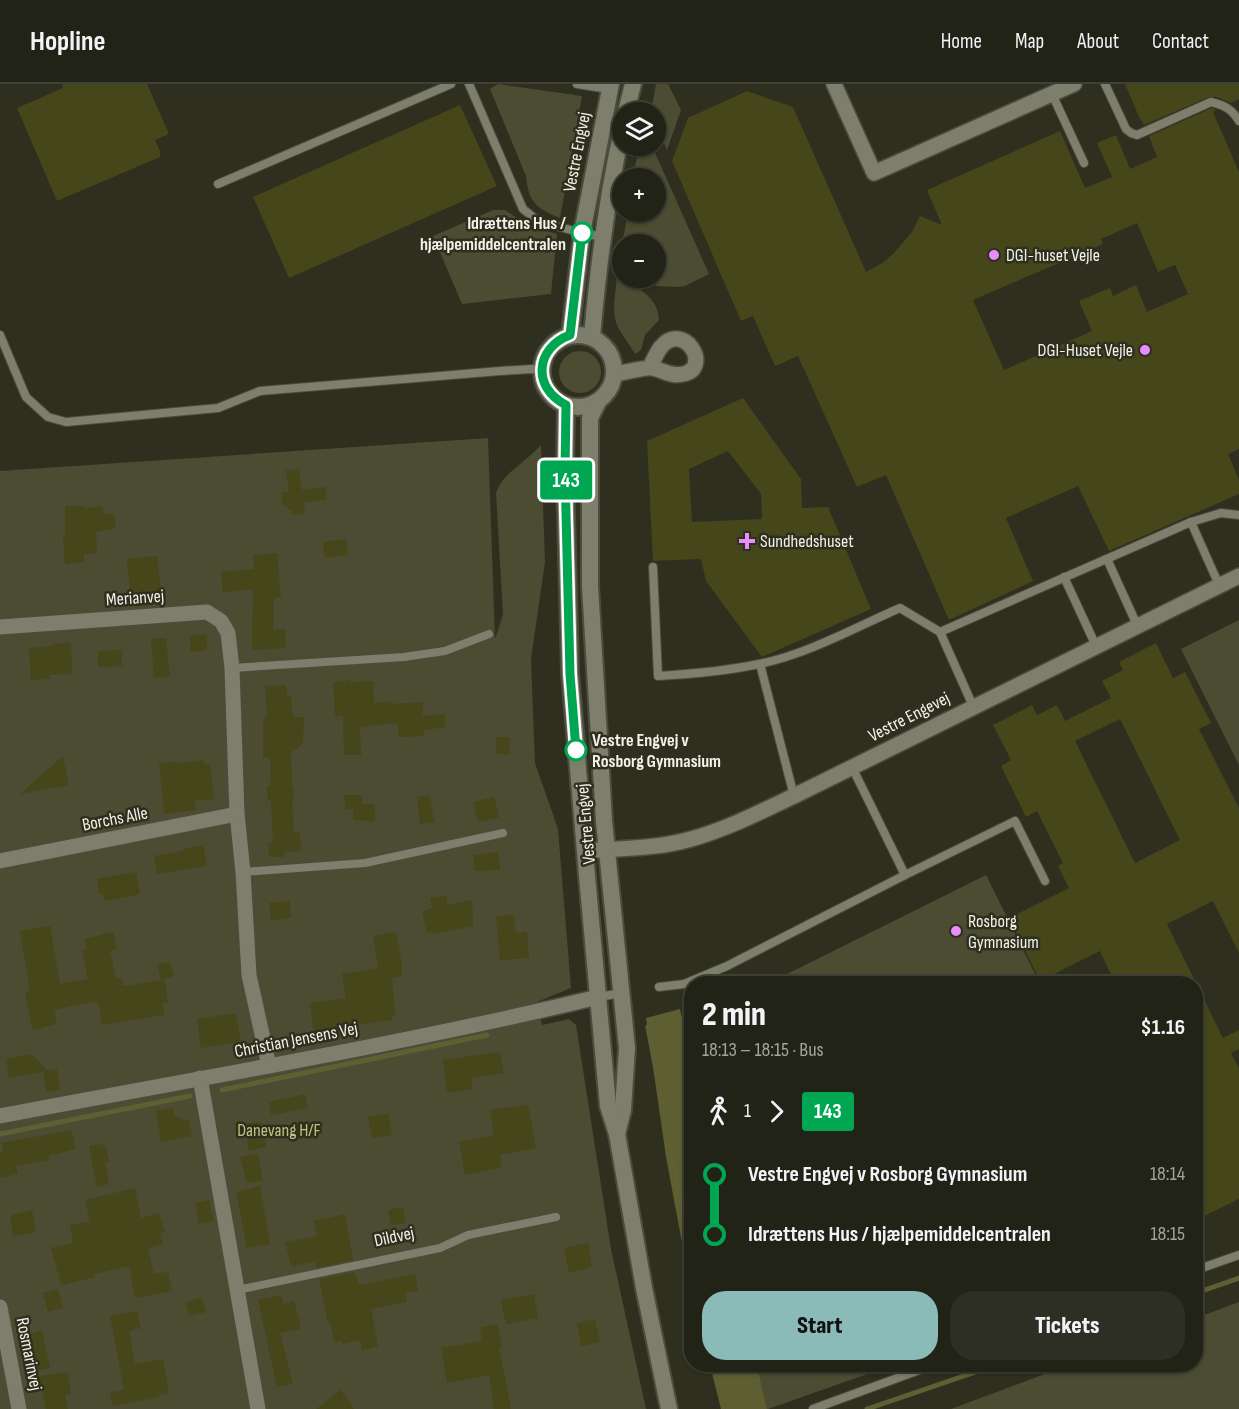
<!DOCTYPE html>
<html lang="en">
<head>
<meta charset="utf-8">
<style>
	:root { --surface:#222317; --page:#2e2f24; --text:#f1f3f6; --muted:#a2a4a1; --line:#3f4036; --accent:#8bbbb9 }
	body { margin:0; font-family:"Sofia Sans Condensed",sans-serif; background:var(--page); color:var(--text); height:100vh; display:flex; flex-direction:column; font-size:22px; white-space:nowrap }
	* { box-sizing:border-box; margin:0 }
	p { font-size:20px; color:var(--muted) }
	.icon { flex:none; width:33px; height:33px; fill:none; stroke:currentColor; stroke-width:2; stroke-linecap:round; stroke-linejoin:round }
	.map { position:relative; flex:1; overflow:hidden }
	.sheet { position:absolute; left:684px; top:892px; width:519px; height:396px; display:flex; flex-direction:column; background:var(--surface); border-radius:24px; box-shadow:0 2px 4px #0004,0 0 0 2px var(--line) }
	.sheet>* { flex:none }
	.badge { padding:0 12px; border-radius:4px; font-size:21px; line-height:39px }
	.buttons { position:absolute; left:612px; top:18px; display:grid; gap:12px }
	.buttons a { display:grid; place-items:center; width:54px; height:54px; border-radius:50%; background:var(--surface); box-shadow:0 2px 4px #0004,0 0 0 2px var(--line); font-size:30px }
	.map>.badge { position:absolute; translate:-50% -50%; box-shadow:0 0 0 3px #fff }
	.legs { display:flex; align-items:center; gap:9px; height:66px; padding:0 18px; font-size:20px }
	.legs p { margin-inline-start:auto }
	.headline { display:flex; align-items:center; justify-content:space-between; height:102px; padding:0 18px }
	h1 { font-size:33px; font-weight:800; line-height:45px }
	.primary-button { display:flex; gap:12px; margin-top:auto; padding:12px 18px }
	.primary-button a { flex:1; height:69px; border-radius:24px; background:var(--accent); color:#111; font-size:24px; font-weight:800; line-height:69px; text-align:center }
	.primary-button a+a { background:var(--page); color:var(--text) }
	ul { padding:0 18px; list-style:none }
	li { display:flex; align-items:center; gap:21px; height:60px; font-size:22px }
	li i { display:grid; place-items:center; width:9px; height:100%; margin:0 8px; background:currentColor }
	li i::after { content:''; width:15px; height:15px; margin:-8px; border:4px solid; border-radius:50%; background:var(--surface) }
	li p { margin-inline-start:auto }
	li:first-child i { background:linear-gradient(#0000 50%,currentColor 0) }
	li:last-child i { background:linear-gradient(currentColor 50%,#0000 0) }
	header { display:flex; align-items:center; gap:36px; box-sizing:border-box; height:84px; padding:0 30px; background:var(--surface); border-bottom:2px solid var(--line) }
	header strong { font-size:28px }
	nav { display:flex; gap:33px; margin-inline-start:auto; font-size:21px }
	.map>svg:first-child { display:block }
</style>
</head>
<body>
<header>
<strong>Hopline</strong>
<nav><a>Home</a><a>Map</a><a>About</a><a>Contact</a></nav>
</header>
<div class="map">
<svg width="1239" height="1325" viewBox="0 0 1239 1325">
	<rect width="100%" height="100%" fill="#2e2f1f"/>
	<g fill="#4b4c32">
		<path d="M498 0 582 12 560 134C537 125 528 118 526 92L490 5Z"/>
		<path d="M656 0H668L681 26 667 66 656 40V28H651Z"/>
		<path d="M639 62H652L709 190 685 202 675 203 657 202 640 194H656V160H622V185L618 183 628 128H656V94H633Z"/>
		<path d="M493 126H505L529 142 557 150 551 210 462 220 433 152Z"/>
		<path d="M617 192C636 204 658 211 659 236L645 251 641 266 635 270C630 261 621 250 617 241 611 227 616 207 617 192Z"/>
		<circle cx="580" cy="288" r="21"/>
		<path d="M488 354 495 555 503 531 496 409C503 391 513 387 526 375 531 371 536 366 541 361L545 478 531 575 535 679 558 745 571 904 537 918 542 941 569 935 576 941 611 1165 646 1325H0V387Z"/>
		<path d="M1239 536V681L1181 565Z"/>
		<path d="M986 791 1040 900H767L970 799Z"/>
		<path d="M1239 1218V1325H951L1069 1281H1196V1234Z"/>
		<path d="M757 1281H893L768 1325H767Z"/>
	</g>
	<g fill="#5d5e32">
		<path d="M680 925 692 978 691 1207 666 1073 646 934Z"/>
		<path d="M710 1281H757L767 1325H721Z"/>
	</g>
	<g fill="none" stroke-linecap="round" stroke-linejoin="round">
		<g stroke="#5e5f33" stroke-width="5">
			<path d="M648 943 681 1120 692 1163"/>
			<path d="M222 1006 487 951"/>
			<path d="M0 1050 190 1012"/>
			<path d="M1196 1209 1239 1194"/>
			<path d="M721 1281 732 1325"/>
			<path d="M867 1325 996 1281"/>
		</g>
	</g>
	<g fill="#45461a" fill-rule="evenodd">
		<path d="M62 0H147L169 50 155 56 160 67V73L57 117 17 24 63 4Z"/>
		<path d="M1125 0H1239V15L1231 19 1217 13H1209L1144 41 1141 35H1140Z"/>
		<path d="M747 7 793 23 866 188 884 178 894 169 912 148 920 132 942 141 927 106 1060 47 1085 104 1112 93 1097 59 1116 51 1130 85 1157 73 1149 52 1212 24 1216 26 1213 28 1239 88V365L1228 370 1239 396V410L1109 467 1078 402 1006 434 1033 497 949 536 886 391 857 403 798 272 775 282 753 232 741 237 672 77 688 34ZM1137 139 1158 188 1175 181 1188 210 1147 228 1136 201 1113 212 1110 204 1079 217 1092 247 1004 286 973 216 1103 160 1101 155Z"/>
		<path d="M460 21 497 102 289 194 253 113Z"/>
		<path d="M743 314 801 395 802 424 828 423 871 525 762 573 706 497 701 475 653 477 647 357ZM728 367 761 410 762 435 692 438 689 385Z"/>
		<path d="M299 385 302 406 325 403 327 415 304 419 305 430 292 431 291 426H288L287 422H283L281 409 289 408 286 386Z"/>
		<path d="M65 422H85V424L103 423V431L114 429 116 444 96 448 97 469 84 470V478L65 480 63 452 65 451Z"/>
		<path d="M346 455 348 471 325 474 323 458Z"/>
		<path d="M277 469 281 514H274L273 546 285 545 286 564 252 566 253 505 223 508 221 488 254 485 253 471Z"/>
		<path d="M157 472 161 507 130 510 127 475Z"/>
		<path d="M206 550 207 566 190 568V551Z"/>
		<path d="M166 554 170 593 154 594 151 555Z"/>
		<path d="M71 559 72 590 50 591V595L31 596 29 564 53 562V560Z"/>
		<path d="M1156 559 1173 594 1185 588 1211 639 1199 645 1239 724V869L1213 817 1167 840 1223 954 1239 946V965L1231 969 1239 984V1115L1196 1136V900H1123L1120 894 1114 897 1100 867 1040 897 1009 834 1069 804 1058 782 1063 779 1037 727 1026 733 1001 682 1011 676 993 641 1032 621 1037 631 1057 621 1065 637 1111 614 1102 597 1123 586 1119 578ZM1120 635 1180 756 1135 779 1075 657Z"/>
		<path d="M122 566V582L98 583V567Z"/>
		<path d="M350 596V598L373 597 374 619 393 617V620L423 618V632L444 630 446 643 424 646V652L398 653V639L360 643 361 671H344L343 632 335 633 333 598Z"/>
		<path d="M286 601 287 612H291L293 633H304L303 660 291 669 292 702H294V715H292L294 748H300L301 767 284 768V773H269L268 759H273L271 717H268L267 702H271L270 674H263V633H267L265 602Z"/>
		<path d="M496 653H509L510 670H496Z"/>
		<path d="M63 672 69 701 20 710Z"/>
		<path d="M204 676V680H210L214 715 195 717 196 726 164 730 159 679 172 677 176 679Z"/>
		<path d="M344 711H362V720H375V737L353 736V725L346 726Z"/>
		<path d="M430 711 434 738 420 740 417 713Z"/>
		<path d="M494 713 499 733 478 738 473 718Z"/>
		<path d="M203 761 207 782 157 790 154 772 183 767V765Z"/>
		<path d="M498 768 500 786 475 787 473 771Z"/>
		<path d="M136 788 140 810 104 817 103 809 99 810 97 795Z"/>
		<path d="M446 811 448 821 472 816 473 842 433 850 432 848 427 849 422 827 428 826V825L432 824 430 814Z"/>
		<path d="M290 817 291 834 271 836 269 819Z"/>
		<path d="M513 830 516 849 527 848 529 874 500 876 496 833Z"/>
		<path d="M50 842 60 900 88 895 82 867 87 866 84 855 113 848 117 865 110 867 116 895 121 894 123 902 165 896 168 919H163L164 931 102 941 98 917 54 926 57 940 33 946 25 908 30 907 20 847Z"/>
		<path d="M396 848 402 879V892L392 893 395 933H392V936L342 943 343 945 314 950 310 919 346 914 342 890 378 884 373 852Z"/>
		<path d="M170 878 174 892 161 896 157 881Z"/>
		<path d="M236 929 241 958 201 964 197 935Z"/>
		<path d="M500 968 504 989 471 994 473 1005 447 1009 443 976Z"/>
		<path d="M32 970 48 987 9 994 6 975Z"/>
		<path d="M57 985 60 1005 47 1008 43 988Z"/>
		<path d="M305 1010 308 1024 271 1031 269 1018Z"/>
		<path d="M525 1021H528L536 1064 500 1071 502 1083 465 1091 459 1058 494 1051 490 1026Z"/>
		<path d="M173 1024 174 1030 184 1036H189L192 1052 161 1058 156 1027Z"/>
		<path d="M388 1029 392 1051 372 1054 368 1033Z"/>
		<path d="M260 1038 266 1063 249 1067 245 1040Z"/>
		<path d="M71 1046 76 1065 49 1072V1076L16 1082 18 1090 0 1094V1069L3 1068 2 1059Z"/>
		<path d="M103 1060V1063L105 1062 109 1078 105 1079 109 1100 97 1103 89 1062Z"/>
		<path d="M258 1069 263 1096 247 1099 240 1073Z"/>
		<path d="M260 1102 270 1160 247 1164 236 1108Z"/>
		<path d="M135 1104 141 1134 159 1129 165 1148 160 1149 163 1160 148 1164 154 1190 168 1188 172 1207 135 1214 129 1182 95 1190V1193L61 1201 51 1164 73 1159 70 1141 90 1137 85 1116Z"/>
		<path d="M209 1116 214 1137 199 1140 195 1119Z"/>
		<path d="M403 1123 405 1139 391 1141 388 1126Z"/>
		<path d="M32 1126 36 1148 13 1152 10 1132Z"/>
		<path d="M345 1130 353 1176 316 1184 315 1178 291 1182 285 1158 317 1152 314 1137Z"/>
		<path d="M588 1159 592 1182 585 1184 586 1185 569 1189 564 1164Z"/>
		<path d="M355 1188 359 1201 415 1190 418 1207 405 1209 407 1218 371 1225 378 1262 362 1266 360 1256 343 1260 342 1257 335 1258 330 1238 328 1239 319 1195Z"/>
		<path d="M58 1205 63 1224 48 1228 43 1209Z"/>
		<path d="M534 1210 538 1234 506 1240 501 1216Z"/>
		<path d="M281 1211 283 1220 294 1217 300 1238V1245L280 1249 293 1300 277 1303 258 1216Z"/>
		<path d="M202 1214 206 1228 189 1232 185 1218Z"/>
		<path d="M137 1227 141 1244 129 1247 135 1280 163 1275 169 1309 159 1311 160 1313 113 1322 110 1308 124 1306 110 1232Z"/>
		<path d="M595 1235 600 1258 581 1262 577 1239Z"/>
		<path d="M497 1240 502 1263 499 1264 511 1325H494L489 1291 447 1299 441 1264 482 1257 480 1244Z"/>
		<path d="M42 1247 50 1284 35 1288 26 1251Z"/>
		<path d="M68 1288 71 1310 65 1311 68 1325H46L39 1292Z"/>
		<path d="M341 1306 354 1325H316Z"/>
	</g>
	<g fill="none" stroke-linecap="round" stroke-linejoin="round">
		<defs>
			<g id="service">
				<path d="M469 0 523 125 538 137 582 149 603 153"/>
				<path d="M577 0 609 5"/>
				<path d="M1105 0 1126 45 1131 49 1137 51 1211 18C1224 21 1232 25 1239 37"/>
				<path d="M1052 10 1084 79"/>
				<path d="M218 100 451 0"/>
				<path d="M0 251 26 313 48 333 66 338 218 324 260 307 500 287 532 285 542 286"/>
				<path d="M1191 438 1219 501"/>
				<path d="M1107 475 1137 541"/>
				<path d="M653 483 658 592C692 590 726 587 759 580 808 570 854 544 900 524L940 548 1191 438 1221 429 1239 431"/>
				<path d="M1064 493 1096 562"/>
				<path d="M940 548 973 622"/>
				<path d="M760 580 794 712"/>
				<path d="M232 584 404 573 445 567 489 550"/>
				<path d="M852 683 905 791"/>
				<path d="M243 788 365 779 503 749"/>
				<path d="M659 903 684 900 727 882 905 791 1015 737 1045 797"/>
				<path d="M598 913 622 909"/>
				<path d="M1196 1186 1239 1171"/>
				<path d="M237 1206 440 1164 468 1151 556 1133"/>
				<path d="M813 1325 933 1281"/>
			</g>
			<g id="minor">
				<path d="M834 0 874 89 1074 0"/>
				<path d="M615 290C622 289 647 283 652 284 663 286 671 293 683 290 713 284 684 236 661 263 657 268 653 277 650 283"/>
				<path d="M0 543 207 528 221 537 228 549 232 584 237 730 243 788 249 891 269 982"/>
				<path d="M585 767C620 764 657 765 691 755 727 745 760 728 794 712L1239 492"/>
				<path d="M0 777 237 730"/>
				<path d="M200 994 258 1325"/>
				<path d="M0 1032C199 994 400 961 598 913"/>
				<path d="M0 1223 19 1325"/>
			</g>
			<g id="tertiary">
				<path d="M626 28 633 0"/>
				<circle cx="578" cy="287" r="36"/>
				<path d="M570 251 582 149 611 0"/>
				<path d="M592 253C598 183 607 114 622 46"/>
				<path d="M598 318 590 334V502L604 737 627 964 623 1026 617 1050"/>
				<path d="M566 321 565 389 570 589 587 792 608 1022 617 1050 644 1204 669 1325"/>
			</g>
		</defs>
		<use href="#service" stroke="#4b4c3e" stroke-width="10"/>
		<use href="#minor" stroke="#4b4c3e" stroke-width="18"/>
		<use href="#tertiary" stroke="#4b4c3e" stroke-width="20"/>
		<use href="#service" stroke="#7d7e6c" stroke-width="8"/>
		<use href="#minor" stroke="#7d7e6c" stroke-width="15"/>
		<use href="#tertiary" stroke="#7d7e6c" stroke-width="16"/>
	</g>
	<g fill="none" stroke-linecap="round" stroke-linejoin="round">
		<defs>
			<path id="line-1" d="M576 666 570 590 565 389 566 321C532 304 535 264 570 251L582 149"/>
		</defs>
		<use href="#line-1" stroke="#fff" stroke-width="14"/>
		<use href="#line-1" stroke="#00a651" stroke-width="9"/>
	</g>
	<g fill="#fff" stroke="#00a651" stroke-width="3">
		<circle cx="582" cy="149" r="10"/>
		<circle cx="576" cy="666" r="10"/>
	</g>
	<g fill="#e98dfd" stroke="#2e2f1f" stroke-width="2">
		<circle cx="994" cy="171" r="6"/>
		<circle cx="1145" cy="266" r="6"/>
		<path d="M744 448h6v6h6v6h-6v6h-6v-6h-6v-6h6z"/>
		<circle cx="956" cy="847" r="6"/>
	</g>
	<g text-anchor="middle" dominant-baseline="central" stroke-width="5" stroke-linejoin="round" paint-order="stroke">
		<g font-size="18" fill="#f2f2e8" stroke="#2e2f1f">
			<text transform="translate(577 68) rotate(-79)">Vestre Engvej</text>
			<text transform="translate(135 514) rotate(-4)">Merianvej</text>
			<text transform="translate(909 633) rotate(-27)">Vestre Engevej</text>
			<text transform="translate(115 735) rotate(-11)">Borchs Alle</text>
			<text transform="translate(586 740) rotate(-95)">Vestre Engvej</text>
			<text transform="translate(296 956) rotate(-11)">Christian Jensens Vej</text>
			<text transform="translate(394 1153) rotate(-12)">Dildvej</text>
			<text transform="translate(29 1270) rotate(79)">Rosmarinvej</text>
		</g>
		<g font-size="18" font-weight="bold" fill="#f2f2e8" stroke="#2e2f1f" text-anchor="end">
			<text x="566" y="139">Idrættens Hus /<tspan x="566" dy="21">hjælpemiddelcentralen</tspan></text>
			<text x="592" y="656" text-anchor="start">Vestre Engvej v<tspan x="592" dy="21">Rosborg Gymnasium</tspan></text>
		</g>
		<g font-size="18" fill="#f2f2e8" stroke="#2e2f1f" text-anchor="start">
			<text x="1006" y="171">DGI-huset Vejle</text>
			<text x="1133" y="266" text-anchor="end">DGI-Huset Vejle</text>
			<text x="760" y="457">Sundhedshuset</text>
			<text x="968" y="837">Rosborg<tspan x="968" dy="21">Gymnasium</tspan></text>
		</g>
		<g font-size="18" fill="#c2c47c" stroke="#2e2f1f">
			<text x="279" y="1046">Danevang H/F</text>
		</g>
	</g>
</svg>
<div class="buttons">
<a><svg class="icon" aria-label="layers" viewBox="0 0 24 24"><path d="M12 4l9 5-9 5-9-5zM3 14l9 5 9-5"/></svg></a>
<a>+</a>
<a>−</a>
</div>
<b class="badge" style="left:566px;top:396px;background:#00a651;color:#fff">143</b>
<section class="sheet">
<div class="headline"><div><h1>2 min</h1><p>18:13 – 18:15 · Bus</p></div><b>$1.16</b></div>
<div class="legs"><svg class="icon" aria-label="walk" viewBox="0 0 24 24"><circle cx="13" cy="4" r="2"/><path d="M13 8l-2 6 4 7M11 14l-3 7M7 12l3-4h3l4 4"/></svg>1<svg class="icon" aria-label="forward" viewBox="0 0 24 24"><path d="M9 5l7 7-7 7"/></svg><b class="badge" style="background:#00a651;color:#fff">143</b></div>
<ul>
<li><i style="color:#00a651"></i><b>Vestre Engvej v Rosborg Gymnasium</b><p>18:14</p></li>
<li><i style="color:#00a651"></i><b>Idrættens Hus / hjælpemiddelcentralen</b><p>18:15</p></li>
</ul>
<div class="primary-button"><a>Start</a><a>Tickets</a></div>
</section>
</div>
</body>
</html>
